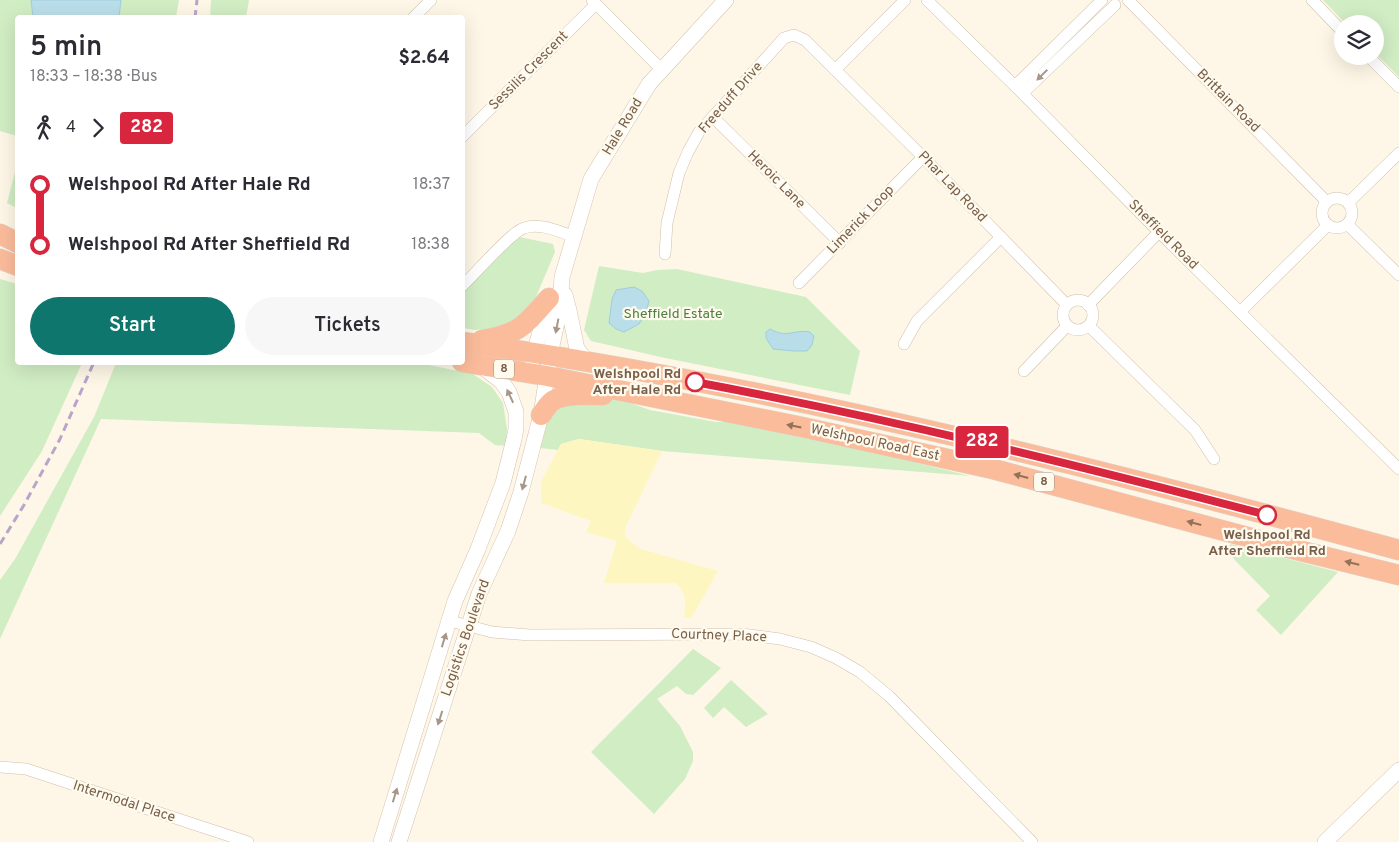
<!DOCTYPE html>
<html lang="en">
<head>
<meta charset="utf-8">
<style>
	:root { --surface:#fff; --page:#f7f7f7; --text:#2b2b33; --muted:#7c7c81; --accent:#0f766e }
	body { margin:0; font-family:Overpass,sans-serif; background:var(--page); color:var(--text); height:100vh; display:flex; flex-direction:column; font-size:19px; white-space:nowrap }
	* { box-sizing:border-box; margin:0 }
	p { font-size:16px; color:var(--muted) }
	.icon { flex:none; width:28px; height:28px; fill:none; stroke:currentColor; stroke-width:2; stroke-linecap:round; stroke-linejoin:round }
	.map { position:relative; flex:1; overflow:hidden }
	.details { position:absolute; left:15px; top:15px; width:450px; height:350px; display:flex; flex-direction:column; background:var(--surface); border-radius:5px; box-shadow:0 5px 20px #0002 }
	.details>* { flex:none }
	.badge { padding:0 10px; border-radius:4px; font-size:18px; line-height:32px }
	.buttons { position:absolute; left:1334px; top:15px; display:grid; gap:10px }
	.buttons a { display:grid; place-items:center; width:50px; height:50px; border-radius:50%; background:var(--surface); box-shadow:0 5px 20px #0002; font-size:25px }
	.map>.badge { position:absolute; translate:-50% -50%; box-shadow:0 0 0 2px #fff }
	.legs { display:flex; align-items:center; gap:8px; height:55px; padding:0 15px; font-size:16px }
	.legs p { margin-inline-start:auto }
	.summary { display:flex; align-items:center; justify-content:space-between; height:85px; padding:0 15px }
	h1 { font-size:28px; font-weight:600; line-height:38px }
	.action { display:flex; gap:10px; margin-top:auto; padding:10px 15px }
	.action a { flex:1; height:58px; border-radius:30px; background:var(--accent); color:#fff; font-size:20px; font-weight:600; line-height:58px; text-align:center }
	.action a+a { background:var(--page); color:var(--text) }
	ul { padding:0 15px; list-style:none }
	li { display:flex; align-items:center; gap:18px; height:60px; font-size:19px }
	li i { display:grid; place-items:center; width:8px; height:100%; margin:0 6px; background:currentColor }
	li i::after { content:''; width:12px; height:12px; margin:-6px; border:4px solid; border-radius:50%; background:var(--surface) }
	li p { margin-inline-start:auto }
	li:first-child i { background:linear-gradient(#0000 50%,currentColor 0) }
	li:last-child i { background:linear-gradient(currentColor 50%,#0000 0) }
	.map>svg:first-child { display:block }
</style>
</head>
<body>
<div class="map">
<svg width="1399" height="842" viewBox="0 0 1399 842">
	<rect width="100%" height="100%" fill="#fef7e7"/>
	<g fill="#d1edc4">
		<path d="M0 0H179L176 17 18 18 17 136 0 131Z"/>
		<path d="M211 0H249L246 17H210Z"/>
		<path d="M1323 0H1399V77L1375 53V24H1346Z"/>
		<path d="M17 164V208L7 203Z"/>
		<path d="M520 237 553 244 555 252 533 304 506 327 475 330 463 328V294L465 289 509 244Z"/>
		<path d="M599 266 643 273 657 270 677 269 806 297 860 351 850 395 665 358 591 341 584 330Z"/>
		<path d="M0 279 17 284 18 362 82 363 42 451 0 516Z"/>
		<path d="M116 363H419L473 374 492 387 503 403 507 429 506 446 495 445 479 433 101 419 0 639V580L15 559 94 417Z"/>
		<path d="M580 399 622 400 650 410 716 422H753L970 476 662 451 579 439 561 444 558 450 540 448 550 414 559 404Z"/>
		<path d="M1231 544 1338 572 1281 635 1256 610 1270 596 1224 549Z"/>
		<path d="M693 649 721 668 693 695 686 694 677 686 657 699 680 726 693 752V761L685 779 654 814 591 752Z"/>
		<path d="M731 680 768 714 746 727 724 707 713 718 704 708Z"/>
	</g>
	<path fill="#fef6c0" d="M579 439 662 451 625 528 626 538 641 549 718 571 691 618 684 617C685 602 688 593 675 583H604L617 541 586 532 591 521 541 503V482L561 444Z"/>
	<g fill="#badee9" stroke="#9fcddb">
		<path d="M31 0H121L119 17H33Z"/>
		<path d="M634 287 642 291 649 301 646 313 639 324 624 332 616 329 609 323 612 299 616 290Z"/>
		<path d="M770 329C788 339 792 329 810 332L814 336 812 345 807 351H794L773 349 766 338V332Z"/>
	</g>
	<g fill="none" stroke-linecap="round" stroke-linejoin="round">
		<defs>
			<g id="street">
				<path d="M592 0 662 70"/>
				<path d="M927 0 1015 86 1159 232 1399 469"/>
				<path d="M1128 0 1327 202"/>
				<path d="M1312 0 1342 31"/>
				<path d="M413 18 431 0"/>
				<path d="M1368 56 1399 87"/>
				<path d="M835 70 905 0"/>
				<path d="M1015 86 1102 0"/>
				<path d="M1023 93 1115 5"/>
				<path d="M713 117 840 243"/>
				<path d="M462 137 596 4"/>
				<circle cx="1337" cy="213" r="15"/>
				<path d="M1348 203 1399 153"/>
				<path d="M1348 225 1399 275"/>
				<path d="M665 254 667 223 679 173 688 152 699 132 784 38 794 35 805 40 923 157 1067 305"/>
				<path d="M799 283 923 157"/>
				<path d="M462 286C475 274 511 232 524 228 540 222 559 232 573 236"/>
				<circle cx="1078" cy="315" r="15"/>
				<path d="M1088 305 1159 232"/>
				<path d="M1240 312 1328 225"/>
				<path d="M1089 326 1195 430 1214 459"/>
				<path d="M904 344 917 321 1001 237"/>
				<path d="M1024 371 1067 326"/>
				<path d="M450 621 492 632 530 635 742 634 780 639 811 647 836 658 860 672 889 696 1032 842"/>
				<path d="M0 767 26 769 248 842"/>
			</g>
			<g id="secondary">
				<path d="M565 295 569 310 577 349 587 361"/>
				<path d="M532 362 548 302"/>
				<path d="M381 842 455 601 478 549 503 483 514 439 516 429V412L509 392 501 381 482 367"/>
				<path d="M399 842 479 594 508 531 521 492 541 415 550 355 560 308 562 277 591 179 649 84 726 0"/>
				<path d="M1325 842 1399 770"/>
			</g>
			<g id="highway">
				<path d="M0 234 18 243"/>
				<path d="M0 259 18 266"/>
				<path d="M482 340C520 334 525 325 549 298"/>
				<path d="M462 342C779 387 1091 466 1399 550"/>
				<path d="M462 362 547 376 802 427 993 469 1281 546 1399 575"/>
				<path d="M541 415C545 410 548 403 554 400 567 393 589 395 603 395"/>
			</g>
		</defs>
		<use href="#street" stroke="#d0bfab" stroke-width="12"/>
		<use href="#secondary" stroke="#d6c2ab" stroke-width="16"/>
		<use href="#highway" stroke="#dcd5d0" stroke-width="21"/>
		<use href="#street" stroke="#fff" stroke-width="11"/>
		<use href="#secondary" stroke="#fff" stroke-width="15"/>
		<use href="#highway" stroke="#fbbc9b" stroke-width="20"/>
		<g stroke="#bba4c9" stroke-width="3" stroke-dasharray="8 5" stroke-linecap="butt">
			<path d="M195 18 197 0"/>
			<path d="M0 544 24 505 60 439 94 362"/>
		</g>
	</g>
	<defs><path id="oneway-solid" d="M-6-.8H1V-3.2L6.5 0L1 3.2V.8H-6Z" transform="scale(1.25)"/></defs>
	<g fill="#a89789">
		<use href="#oneway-solid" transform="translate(1042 75) rotate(135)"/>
		<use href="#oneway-solid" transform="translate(557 326) rotate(101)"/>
		<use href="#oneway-solid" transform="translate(510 396) rotate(-115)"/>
		<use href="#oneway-solid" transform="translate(524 483) rotate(105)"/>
		<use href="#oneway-solid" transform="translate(444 640) rotate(-73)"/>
		<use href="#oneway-solid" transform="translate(440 718) rotate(108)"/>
		<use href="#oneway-solid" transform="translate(395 795) rotate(-73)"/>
	</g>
	<g fill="#937259">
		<use href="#oneway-solid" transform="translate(794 426) rotate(-169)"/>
		<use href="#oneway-solid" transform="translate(1021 476) rotate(-165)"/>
		<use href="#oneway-solid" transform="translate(1194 523) rotate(-165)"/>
		<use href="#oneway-solid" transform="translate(1352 563) rotate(-166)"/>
	</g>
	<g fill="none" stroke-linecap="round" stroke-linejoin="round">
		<defs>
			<path id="line-1" d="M695 382C888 418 1077 465 1267 515"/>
		</defs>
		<use href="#line-1" stroke="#fff" stroke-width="11"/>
		<use href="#line-1" stroke="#d7263d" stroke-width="8"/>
	</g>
	<g fill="#fff" stroke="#d7263d" stroke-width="2.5">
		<circle cx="695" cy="382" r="9"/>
		<circle cx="1267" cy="515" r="9"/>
	</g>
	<g text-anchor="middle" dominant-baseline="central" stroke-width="4.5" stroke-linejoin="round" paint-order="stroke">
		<g fill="#fffaee" stroke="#a18e7a" stroke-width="1">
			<rect x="494" y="359.5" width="20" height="19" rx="4"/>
			<rect x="1034" y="472.5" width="20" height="19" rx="4"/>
		</g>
		<g font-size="12" font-weight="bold" fill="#795f49">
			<text x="504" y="369">8</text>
			<text x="1044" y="482">8</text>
		</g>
		<g font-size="14" fill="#795f49" stroke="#fffaee">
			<text transform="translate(529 71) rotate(-45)">Sessilis Crescent</text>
			<text transform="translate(731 98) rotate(-49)">Freeduff Drive</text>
			<text transform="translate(1228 101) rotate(45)">Brittain Road</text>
			<text transform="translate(623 127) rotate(-59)">Hale Road</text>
			<text transform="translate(776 180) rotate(45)">Heroic Lane</text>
			<text transform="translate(952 187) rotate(46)">Phar Lap Road</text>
			<text transform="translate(861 220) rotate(-46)">Limerick Loop</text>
			<text transform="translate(1163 235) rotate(45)">Sheffield Road</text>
			<text transform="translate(875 443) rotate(12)">Welshpool Road East</text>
			<text transform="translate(719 636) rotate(2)">Courtney Place</text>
			<text transform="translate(466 638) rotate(-71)">Logistics Boulevard</text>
			<text transform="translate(124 802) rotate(18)">Intermodal Place</text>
		</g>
		<g font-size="14" fill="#4d8040" stroke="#fffaee">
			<text x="673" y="314">Sheffield Estate</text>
		</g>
		<g font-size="14" font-weight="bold" fill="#795f49" stroke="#fffaee" text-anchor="end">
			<text x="681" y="374">Welshpool Rd<tspan x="681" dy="16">After Hale Rd</tspan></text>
			<text x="1267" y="535" text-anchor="middle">Welshpool Rd<tspan x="1267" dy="16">After Sheffield Rd</tspan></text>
		</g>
	</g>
</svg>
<div class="buttons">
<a><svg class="icon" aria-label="layers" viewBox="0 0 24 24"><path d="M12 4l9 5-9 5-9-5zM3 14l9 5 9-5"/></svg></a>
</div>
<b class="badge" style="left:982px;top:442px;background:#d7263d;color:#fff">282</b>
<section class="details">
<div class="summary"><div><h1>5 min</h1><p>18:33 – 18:38 · Bus</p></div><b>$2.64</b></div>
<div class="legs"><svg class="icon" aria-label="walk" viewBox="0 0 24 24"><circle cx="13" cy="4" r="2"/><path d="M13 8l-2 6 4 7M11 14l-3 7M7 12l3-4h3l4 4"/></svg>4<svg class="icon" aria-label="forward" viewBox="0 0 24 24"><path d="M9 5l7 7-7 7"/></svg><b class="badge" style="background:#d7263d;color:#fff">282</b></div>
<ul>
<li><i style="color:#d7263d"></i><b>Welshpool Rd After Hale Rd</b><p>18:37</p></li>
<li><i style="color:#d7263d"></i><b>Welshpool Rd After Sheffield Rd</b><p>18:38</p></li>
</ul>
<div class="action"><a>Start</a><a>Tickets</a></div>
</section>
</div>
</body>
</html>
